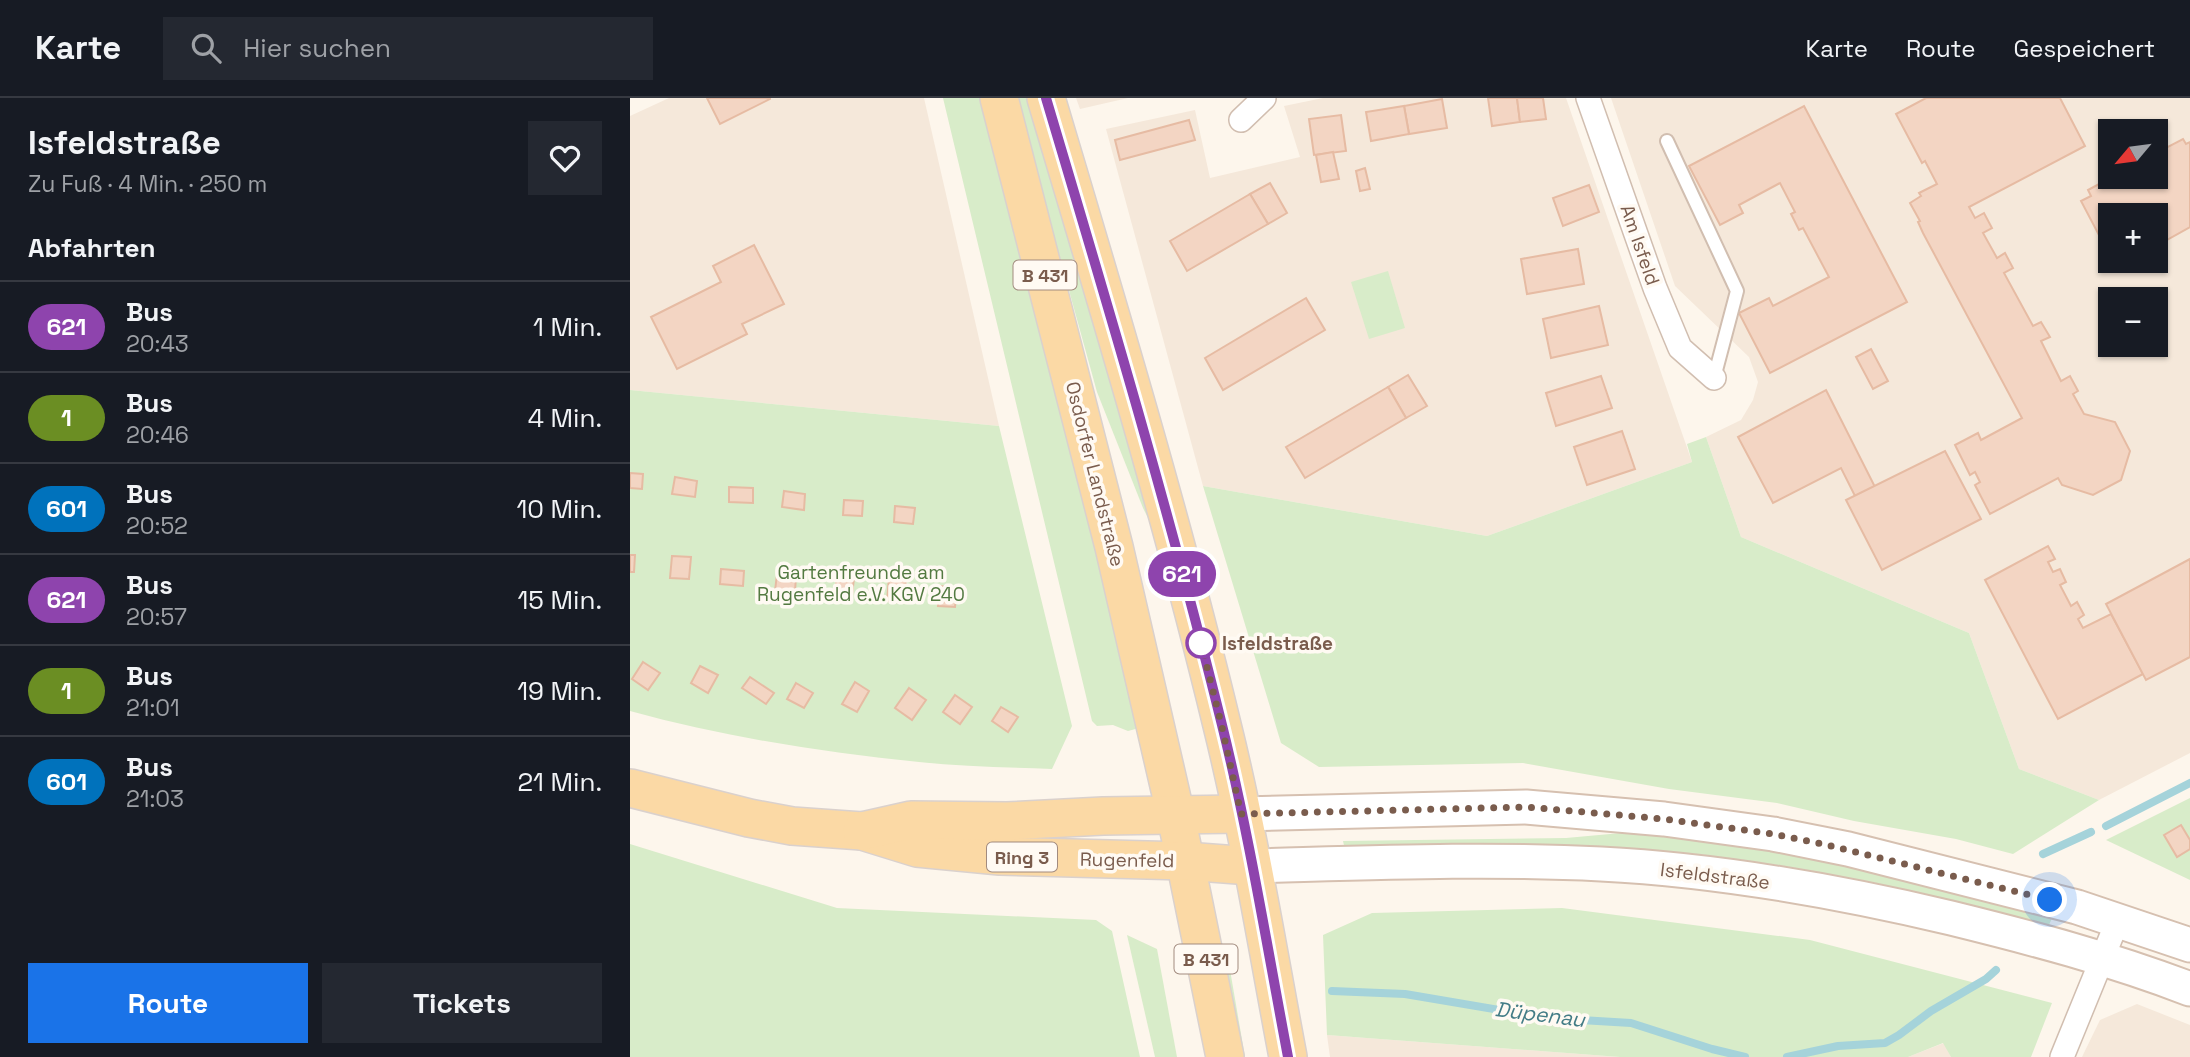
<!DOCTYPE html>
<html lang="de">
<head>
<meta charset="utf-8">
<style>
	:root { --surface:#171b24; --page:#242831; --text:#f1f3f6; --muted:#9ea1a6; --line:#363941; --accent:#1a73e8 }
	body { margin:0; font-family:"Space Grotesk",sans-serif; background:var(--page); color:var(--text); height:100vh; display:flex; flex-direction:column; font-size:26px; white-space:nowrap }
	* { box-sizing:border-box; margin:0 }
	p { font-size:23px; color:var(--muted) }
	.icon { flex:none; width:38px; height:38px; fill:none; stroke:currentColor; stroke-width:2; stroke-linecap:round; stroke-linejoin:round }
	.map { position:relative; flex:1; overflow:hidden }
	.sheet { display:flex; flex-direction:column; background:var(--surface); width:630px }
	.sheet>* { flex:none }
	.badge { padding:0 14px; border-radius:23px; font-size:24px; line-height:46px }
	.needle { width:46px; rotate:241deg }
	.controls { position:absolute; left:1468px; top:21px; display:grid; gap:14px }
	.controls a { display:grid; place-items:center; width:70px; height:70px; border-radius:0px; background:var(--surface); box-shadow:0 2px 5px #0004; font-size:35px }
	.you { position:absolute; width:35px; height:35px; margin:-18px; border:5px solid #fff; border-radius:50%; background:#1a73e8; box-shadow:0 0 0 10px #1a73e833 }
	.map>.badge { position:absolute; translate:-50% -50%; box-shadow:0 0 0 4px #fff }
	h2 { padding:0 28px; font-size:26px; line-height:63px }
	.round { display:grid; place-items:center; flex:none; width:74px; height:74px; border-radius:0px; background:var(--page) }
	.overview { display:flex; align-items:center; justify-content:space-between; height:119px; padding:0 28px }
	h1 { font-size:33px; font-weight:600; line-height:52px }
	.cta { display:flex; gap:14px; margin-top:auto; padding:14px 28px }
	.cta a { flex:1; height:80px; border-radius:0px; background:var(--accent); color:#fff; font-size:28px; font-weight:600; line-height:80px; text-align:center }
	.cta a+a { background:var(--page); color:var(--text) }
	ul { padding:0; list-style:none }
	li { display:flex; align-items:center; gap:21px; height:91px; padding:0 28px; border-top:2px solid var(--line) }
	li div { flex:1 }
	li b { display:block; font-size:26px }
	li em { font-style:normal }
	li .badge { min-width:77px; font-weight:700; text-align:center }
	header { display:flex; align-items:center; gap:42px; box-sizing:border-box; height:98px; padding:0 35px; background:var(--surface); border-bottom:2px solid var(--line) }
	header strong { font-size:33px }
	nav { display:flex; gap:38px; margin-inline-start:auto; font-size:24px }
	.search { width:490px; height:63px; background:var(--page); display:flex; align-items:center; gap:18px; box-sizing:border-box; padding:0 24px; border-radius:0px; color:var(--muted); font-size:26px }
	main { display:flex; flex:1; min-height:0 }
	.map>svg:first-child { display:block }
</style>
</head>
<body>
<header>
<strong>Karte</strong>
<div class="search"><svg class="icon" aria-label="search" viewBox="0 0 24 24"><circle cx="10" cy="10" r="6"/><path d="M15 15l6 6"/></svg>Hier suchen</div>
<nav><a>Karte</a><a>Route</a><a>Gespeichert</a></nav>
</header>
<main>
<section class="sheet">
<div class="overview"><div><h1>Isfeldstraße</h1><p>Zu Fuß · 4 Min. · 250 m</p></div><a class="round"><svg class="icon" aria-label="heart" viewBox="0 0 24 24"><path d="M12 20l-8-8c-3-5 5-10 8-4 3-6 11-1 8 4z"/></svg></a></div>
<h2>Abfahrten</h2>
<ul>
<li><span class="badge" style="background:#8e44ad;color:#fff">621</span><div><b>Bus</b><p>20:43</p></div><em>1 Min.</em></li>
<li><span class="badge" style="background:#6b8e23;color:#fff">1</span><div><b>Bus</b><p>20:46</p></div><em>4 Min.</em></li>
<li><span class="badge" style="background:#0072bc;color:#fff">601</span><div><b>Bus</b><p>20:52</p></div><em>10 Min.</em></li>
<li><span class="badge" style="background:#8e44ad;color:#fff">621</span><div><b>Bus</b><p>20:57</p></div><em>15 Min.</em></li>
<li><span class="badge" style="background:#6b8e23;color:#fff">1</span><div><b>Bus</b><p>21:01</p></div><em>19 Min.</em></li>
<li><span class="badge" style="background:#0072bc;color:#fff">601</span><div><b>Bus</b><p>21:03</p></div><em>21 Min.</em></li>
</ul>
<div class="cta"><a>Route</a><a>Tickets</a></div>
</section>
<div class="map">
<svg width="1560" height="959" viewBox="0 0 1560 959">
	<rect width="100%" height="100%" fill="#fdf6ec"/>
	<g fill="#f5e8da" fill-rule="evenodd">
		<path d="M39 0H294L369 328 0 292V18Z"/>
		<path d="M446 0H498L450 11Z"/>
		<path d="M693 0H936L1062 364 857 438 573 388 476 31 565 12 580 80 670 59 654 8Z"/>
		<path d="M981 0H1560V655L1469 702 1389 671 1339 535 1111 439 1076 339 1111 322 1123 302 1128 284 1119 259 1045 188ZM1480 33H1526V79H1480ZM1480 117H1526V163H1480ZM1480 201H1526V247H1480Z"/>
		<path d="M1507 906 1560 927V959H1452L1470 922Z"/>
		<path d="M697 937 990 959H700Z"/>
		<path d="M1314 945 1321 959H1278Z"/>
	</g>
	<g fill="#d8ecc9">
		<path d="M313 0H353L513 629 498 633 483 627 467 628 462 623Z"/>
		<path d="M386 0H398L526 436 513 410 467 294Z"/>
		<path d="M758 173 775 230 739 241 721 184Z"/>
		<path d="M0 292 369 328 442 628 422 671C378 669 333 669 289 664 192 654 94 639 0 613Z"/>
		<path d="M1076 339 1111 439 1339 535 1389 671 1469 702 1383 756 1326 741 1224 723 1147 705 1039 691 893 665 689 669 651 645 573 388 857 438 1062 364 1057 346Z"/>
		<path d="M1560 700V782L1476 742Z"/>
		<path d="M991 735C1133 739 1285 781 1422 820L1419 827C1281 790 1140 759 997 750 903 745 809 750 715 752L713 743 936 740Z"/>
		<path d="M0 746 207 810 466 822 482 833 510 959H0Z"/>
		<path d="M932 810 1180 842 1422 905 1401 959H1321L1313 945 1278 959H990L697 937 693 837 742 815Z"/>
		<path d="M497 837 527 851 547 959H525Z"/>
		<path d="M593 866H599L615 959H611Z"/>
	</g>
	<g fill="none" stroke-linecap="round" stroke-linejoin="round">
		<g stroke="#a5d3da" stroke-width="8">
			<path d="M1476 728 1560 685"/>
			<path d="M1413 756 1461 734"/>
			<path d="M702 893 775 896 917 920 1001 925 1082 951 1115 959"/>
			<path d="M1157 959 1208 948 1255 945 1269 937 1301 913 1356 881 1366 872"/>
		</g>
	</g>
	<g fill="#f3d5c3" stroke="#e6bba3" stroke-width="2">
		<path d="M77 0H140V1L90 26Z"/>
		<path d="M858 0H887L890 24 862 28Z"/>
		<path d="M887 0H913L916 21 890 24Z"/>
		<path d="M1296 0H1430L1455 48 1339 109 1345 120 1354 115 1362 130 1353 135 1367 160 1375 155 1383 170 1374 175 1403 228 1411 224 1420 239 1411 243 1431 283 1440 278 1448 293 1443 296 1454 316 1485 324 1500 353 1491 382 1463 397 1432 387 1428 380 1360 416 1345 387 1350 384 1345 374 1340 377 1325 347 1348 335 1351 342 1392 320 1293 135 1288 124 1290 123 1280 105 1291 98 1289 95 1307 86 1295 63 1292 65 1266 16Z"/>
		<path d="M812 1 817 30 779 36 774 8Z"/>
		<path d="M774 8 779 36 741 43 736 14Z"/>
		<path d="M1174 8 1277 204 1140 275 1109 215 1139 200 1143 208 1199 179 1173 130 1169 132 1161 116 1165 114 1150 85 1109 107 1113 115 1090 127 1059 68Z"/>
		<path d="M711 17 716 53 684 57 679 21Z"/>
		<path d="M559 22 565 42 490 62 485 42Z"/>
		<path d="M1553 41 1556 46 1560 44V129L1526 148V117H1480V158L1451 103 1461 98 1458 92 1482 79H1526V55Z"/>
		<path d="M703 54 709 81 691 84 686 57Z"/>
		<path d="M735 70 740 91 730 93 726 73Z"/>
		<path d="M640 85 657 115 638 126 620 96Z"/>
		<path d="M959 87 969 114 933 128 923 100Z"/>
		<path d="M620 96 638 126 557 173 540 143Z"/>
		<path d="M124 147 154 206 112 226 117 236 47 271 21 219 91 184 83 168Z"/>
		<path d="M948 151 954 186 897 196 891 161Z"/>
		<path d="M676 200 695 232 593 292 575 260Z"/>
		<path d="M969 208 978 247 921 260 913 221Z"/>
		<path d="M1241 251 1258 283 1243 291 1226 259Z"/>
		<path d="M778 277 797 308 776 320 758 289Z"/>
		<path d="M971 278 982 310 926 328 916 295Z"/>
		<path d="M758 289 776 320 675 380 656 349Z"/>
		<path d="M1196 292 1245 389 1225 398 1211 370 1143 405 1108 339Z"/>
		<path d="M992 333 1005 371 957 387 944 349Z"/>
		<path d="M1315 353 1351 421 1252 472 1216 402Z"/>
		<path d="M0 375 13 376 12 391 0 390Z"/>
		<path d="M45 379 67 383 65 399 42 396Z"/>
		<path d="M99 389 123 390V405L99 404Z"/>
		<path d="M154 393 175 396 174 412 152 409Z"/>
		<path d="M214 402 233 403 232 418 213 417Z"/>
		<path d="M265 408 285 410 283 426 264 424Z"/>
		<path d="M1418 448 1425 461 1418 464 1423 474 1430 471 1436 484 1430 487 1441 508 1447 504 1454 517 1448 521 1453 530 1481 516 1513 576 1428 621 1355 482Z"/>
		<path d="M0 457H5L4 474H0Z"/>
		<path d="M42 458 61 459 59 481 40 480Z"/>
		<path d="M1560 461V559L1516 582 1476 506Z"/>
		<path d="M91 471 114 473 113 488 90 486Z"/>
		<path d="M147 476 166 478 165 494 145 493Z"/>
		<path d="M207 478 224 480 222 498 205 496Z"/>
		<path d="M259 479 276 481 274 505 257 503Z"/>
		<path d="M310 488 327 490 325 509 308 508Z"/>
		<path d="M13 564 30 575 18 592 2 581Z"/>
		<path d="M70 568 88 577 78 595 61 585Z"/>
		<path d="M120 579 144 595 136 606 112 590Z"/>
		<path d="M225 584 239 593 227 614 212 606Z"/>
		<path d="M166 585 183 595 174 610 157 601Z"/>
		<path d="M279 590 296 602 282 622 265 610Z"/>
		<path d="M325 597 342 609 330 626 313 614Z"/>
		<path d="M371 609 388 619 378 634 362 623Z"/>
		<path d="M1551 727 1560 742V751L1547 759 1534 737Z"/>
	</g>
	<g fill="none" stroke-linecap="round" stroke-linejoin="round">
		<defs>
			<path id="service" d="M1037 43 1107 193 1084 280"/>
			<g id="minor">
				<path d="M958 0 1025 190 1050 250 1084 280"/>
				<path d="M611 22 634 0"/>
				<path d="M1432 959 1488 822"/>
			</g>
			<g id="secondary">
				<path d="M611 716 896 709 1034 721 1143 736 1218 751 1447 809 1560 847"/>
				<path d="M621 768C737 765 855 760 971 766 1089 772 1207 793 1321 820 1402 840 1482 861 1560 891"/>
			</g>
			<g id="primary">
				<path d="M369 0 484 449 546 718 595 959"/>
				<path d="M416 0C478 208 541 416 592 627 619 736 637 848 658 959"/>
				<path d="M0 690 119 720 162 728 232 733 287 750 370 758 555 763 621 768"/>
				<path d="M232 733 281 722 377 723 473 718 611 716"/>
			</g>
		</defs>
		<use href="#service" stroke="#d1beb0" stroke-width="16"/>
		<use href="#minor" stroke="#d1beb0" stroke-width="26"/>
		<use href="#secondary" stroke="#d6c0b0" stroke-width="37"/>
		<use href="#primary" stroke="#dad1cd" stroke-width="40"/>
		<use href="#service" stroke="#fff" stroke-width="12"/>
		<use href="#minor" stroke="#fff" stroke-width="23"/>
		<use href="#secondary" stroke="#fff" stroke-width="33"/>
		<use href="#primary" stroke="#fbd9a5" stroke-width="37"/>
	</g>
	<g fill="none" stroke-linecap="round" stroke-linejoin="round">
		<defs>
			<path id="line" d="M416 0C478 208 540 416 592 627 619 736 637 848 658 959"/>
		</defs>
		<use href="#line" stroke="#fff" stroke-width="16"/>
		<use href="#line" stroke="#8e44ad" stroke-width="10"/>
		<path stroke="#7a5c4d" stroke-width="7" stroke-dasharray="0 12.6" d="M571 545 592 629 611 716 896 709 1034 721 1143 736 1193 746 1420 802"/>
	</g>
	<circle fill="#fff" stroke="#8e44ad" stroke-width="3.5" cx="571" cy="545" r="14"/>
	<g text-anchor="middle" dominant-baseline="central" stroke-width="7" stroke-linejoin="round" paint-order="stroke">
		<g fill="#fffaf3" stroke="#a28b7f" stroke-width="2">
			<rect x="383.5" y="162.5" width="63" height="29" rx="5"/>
			<rect x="357" y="744.5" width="70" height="29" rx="5"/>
			<rect x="544.5" y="846.5" width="63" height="29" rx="5"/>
		</g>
		<g font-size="18" font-weight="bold" fill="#7a5c4d">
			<text x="415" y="177">B 431</text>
			<text x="392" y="759">Ring 3</text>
			<text x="576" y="861">B 431</text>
		</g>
		<g font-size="19" fill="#7a5c4d" stroke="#fffaf3">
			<text transform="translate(1010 147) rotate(71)">Am Isfeld</text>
			<text transform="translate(465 376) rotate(76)">Osdorfer Landstraße</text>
			<text transform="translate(497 762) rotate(1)">Rugenfeld</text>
			<text transform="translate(1085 778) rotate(7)">Isfeldstraße</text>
		</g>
		<g font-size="19" fill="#537a41" stroke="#fffaf3">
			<text x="231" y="474">Gartenfreunde am<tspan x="231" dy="22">Rugenfeld e.V. KGV 240</tspan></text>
		</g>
		<g font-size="19" font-weight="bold" fill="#7a5c4d" stroke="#fffaf3" text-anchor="start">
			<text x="592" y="545">Isfeldstraße</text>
		</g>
		<g font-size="21" font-style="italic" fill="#437c86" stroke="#fffaf3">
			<text transform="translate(910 916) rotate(7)">Düpenau</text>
		</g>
	</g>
</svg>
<div class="controls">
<a><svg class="needle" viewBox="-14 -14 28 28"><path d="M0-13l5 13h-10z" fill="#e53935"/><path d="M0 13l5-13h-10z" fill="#9ea1a6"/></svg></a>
<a>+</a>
<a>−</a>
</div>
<div class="you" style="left:1420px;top:802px"></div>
<b class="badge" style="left:552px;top:476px;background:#8e44ad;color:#fff">621</b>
</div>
</main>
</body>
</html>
